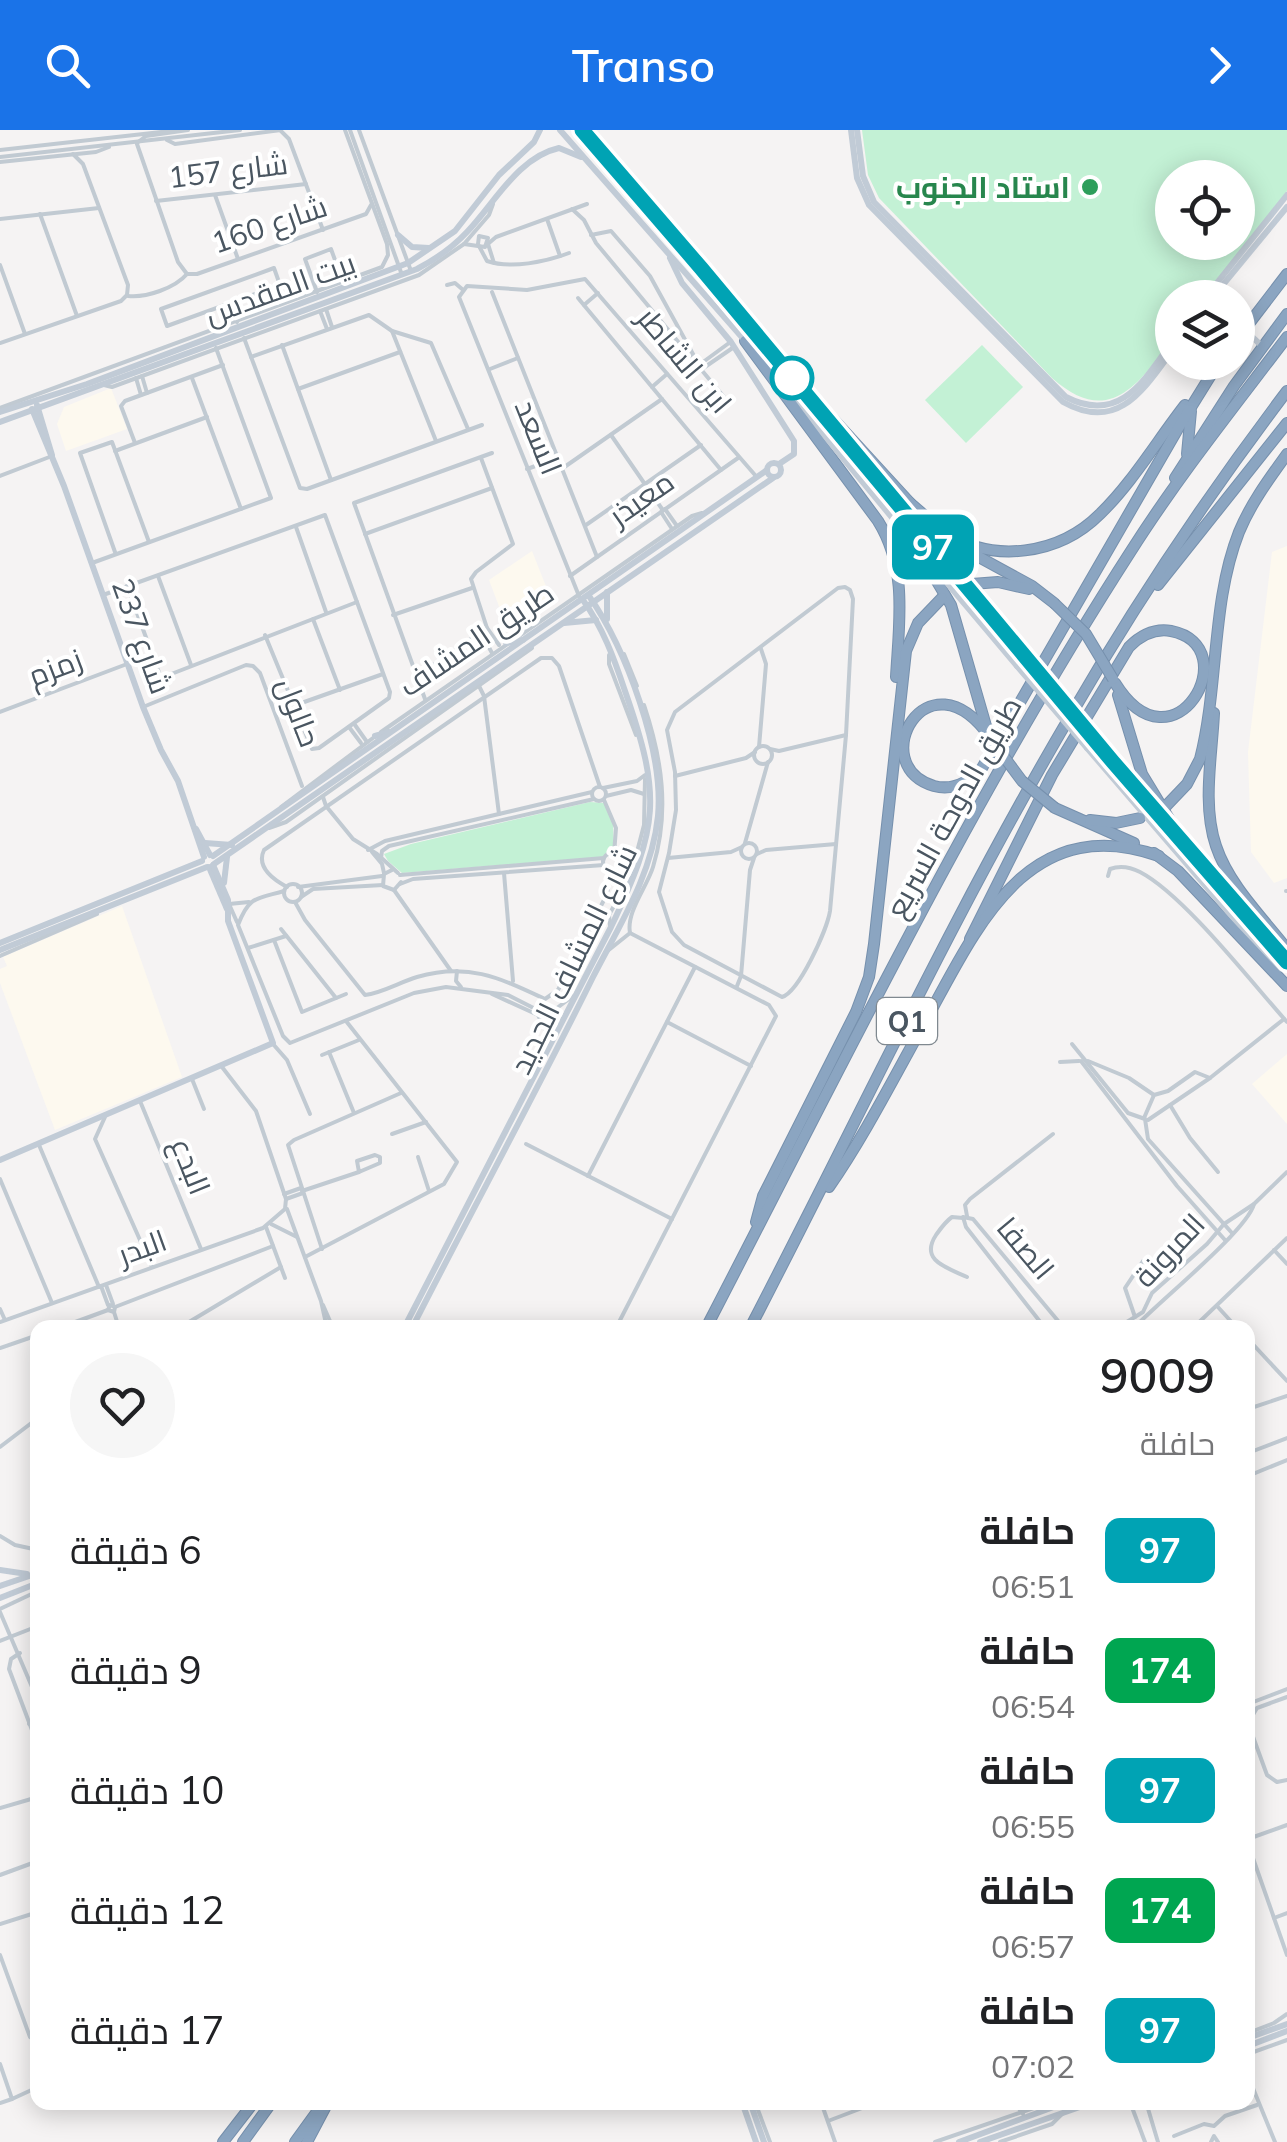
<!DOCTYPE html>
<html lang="ar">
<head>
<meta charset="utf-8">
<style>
	:root { --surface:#fff; --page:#f6f6f6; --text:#202124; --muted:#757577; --accent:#1a73e8 }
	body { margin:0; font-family:Mulish,Cairo,sans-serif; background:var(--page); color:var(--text); direction:rtl; height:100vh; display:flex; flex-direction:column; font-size:38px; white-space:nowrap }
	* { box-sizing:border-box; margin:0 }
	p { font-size:32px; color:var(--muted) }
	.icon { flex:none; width:55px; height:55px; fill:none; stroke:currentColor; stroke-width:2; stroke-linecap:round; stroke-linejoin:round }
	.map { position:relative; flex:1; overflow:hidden; direction:ltr }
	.sheet { position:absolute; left:30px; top:1190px; width:1225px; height:790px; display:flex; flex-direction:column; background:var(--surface); border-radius:20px; box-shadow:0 5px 25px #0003; direction:rtl }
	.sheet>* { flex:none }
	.badge { padding:0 20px; border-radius:15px; font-size:35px; line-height:65px }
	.tools { position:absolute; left:1155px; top:30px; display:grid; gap:20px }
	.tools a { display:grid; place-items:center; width:100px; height:100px; border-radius:50%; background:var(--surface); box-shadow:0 5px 25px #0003; font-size:50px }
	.map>.badge { position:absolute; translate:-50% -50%; box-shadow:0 0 0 5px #fff }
	.round { display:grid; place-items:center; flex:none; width:105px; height:105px; border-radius:52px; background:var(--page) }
	.head { display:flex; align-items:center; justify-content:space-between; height:170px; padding:0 40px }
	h1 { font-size:48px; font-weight:600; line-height:75px }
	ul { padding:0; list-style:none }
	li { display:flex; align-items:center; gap:30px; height:120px; padding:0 40px }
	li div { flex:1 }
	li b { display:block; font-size:38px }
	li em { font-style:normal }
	li .badge { min-width:110px; font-weight:700; text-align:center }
	header { display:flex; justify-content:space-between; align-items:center; height:130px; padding:0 40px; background:var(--accent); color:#fff; font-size:45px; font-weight:600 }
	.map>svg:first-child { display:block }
</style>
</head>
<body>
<header><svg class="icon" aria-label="forward" viewBox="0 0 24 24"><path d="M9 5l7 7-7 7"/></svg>Transo<svg class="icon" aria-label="search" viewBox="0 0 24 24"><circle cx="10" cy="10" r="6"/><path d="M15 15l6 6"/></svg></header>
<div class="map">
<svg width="1287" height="2012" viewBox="0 0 1287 2012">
	<rect width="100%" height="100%" fill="#f5f3f3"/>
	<g fill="#fdf9ef">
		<path d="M111 258 127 299 66 321 57 294 64 277Z"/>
		<path d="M1287 416V748L1274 753 1251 722 1248 622 1272 422Z"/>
		<path d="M532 421 551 469 508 500 489 450Z"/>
		<path d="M122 776 182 947 55 1000 0 853V839L7 836 3 827Z"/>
		<path d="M1287 924V994L1252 954Z"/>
	</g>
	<g fill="#c3f1d5" fill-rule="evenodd">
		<path d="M862 0H1287V61L1205 167 1172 168C1172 179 1175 195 1172 207 1171 215 1160 225 1155 232 1123 273 1095 286 1052 248L879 68 868 45ZM1172 48H1238V112H1172Z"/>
		<path d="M982 215 1023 257 966 313 925 270Z"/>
		<path d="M590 672 604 673 613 691 614 721 601 727 402 743 388 731 384 724 411 714Z"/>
	</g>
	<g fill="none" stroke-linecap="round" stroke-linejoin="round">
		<defs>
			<g id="highway">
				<path d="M1238 208 1287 144"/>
				<path d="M745 211 878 391C908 439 899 493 896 547"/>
				<path d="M805 264 835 291 911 374"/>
				<path d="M1187 324 1191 281"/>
				<path d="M1175 348 1234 256 1287 184"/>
				<path d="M909 372C921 382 932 393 945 402 993 434 1059 425 1100 384 1132 353 1157 311 1185 275"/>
				<path d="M944 408 1032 456 1054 473"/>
				<path d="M914 413 951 475 986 596"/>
				<path d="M972 454 998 452 1029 459"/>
				<path d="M1158 455 1287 293"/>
				<path d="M1118 565 1142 644 1182 710"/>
				<path d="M1214 583C1212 626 1202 675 1216 716 1229 755 1262 787 1287 819"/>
				<path d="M990 607C927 519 864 635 934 656 953 661 969 652 982 638L1183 290 1219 232"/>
				<path d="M1166 676 1187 654 1200 629C1219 555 1211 473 1239 402 1251 373 1269 349 1287 324"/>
				<path d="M1055 678 1134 713"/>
				<path d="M1090 690 1116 693 1140 688"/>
				<path d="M1154 723 1178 741 1287 856"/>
				<path d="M970 809 1052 645 1129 517C1140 506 1154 498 1171 501 1248 516 1174 648 1115 553"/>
				<path d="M829 1057C865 1005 894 947 925 892 977 797 1028 680 1159 726"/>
				<path d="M756 1092 763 1066 856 882 869 847 874 814 906 521 918 493 942 468"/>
				<path d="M706 1198C842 936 971 669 1131 421 1178 347 1234 277 1287 207"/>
				<path d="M750 1198C856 994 953 785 1069 588 1135 474 1208 365 1287 261"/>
				<path d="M223 2012 254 1972"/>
				<path d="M243 2012 272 1972"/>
				<path d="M295 2012 324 1972"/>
				<path d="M307 2012 325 1978"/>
			</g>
		</defs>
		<use href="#highway" stroke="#7690ad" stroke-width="12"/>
		<g stroke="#c1cad2" stroke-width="4">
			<path d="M280 0 289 9 323 100"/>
			<path d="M350 0 402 145"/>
			<path d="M359 0 411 141"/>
			<path d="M167 10 175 14 281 0"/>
			<path d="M137 13 146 6 188 0"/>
			<path d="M137 14 178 132 187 144"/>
			<path d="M0 20 179 0"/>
			<path d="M73 24 83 34 128 155 127 165"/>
			<path d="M0 27 240 0"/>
			<path d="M0 32 96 22 109 17"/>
			<path d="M215 65 238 129"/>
			<path d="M156 71 306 54"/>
			<path d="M572 79 584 90 596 113 724 267"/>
			<path d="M40 84 77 186"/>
			<path d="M0 89 99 78"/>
			<path d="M547 89 560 126"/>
			<path d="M591 105 611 101 650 146 699 235 729 213"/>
			<path d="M489 113 496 107 587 74"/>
			<path d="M464 114 485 117 488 108 479 106 478 114"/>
			<path d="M488 114 494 133"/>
			<path d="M479 116 487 131C511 139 546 132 569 123"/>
			<path d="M0 135 25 204"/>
			<path d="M274 138 280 155 167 196 161 179Z"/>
			<path d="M187 144H197L366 84 371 75"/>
			<path d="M447 155 455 153 462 159"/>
			<path d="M317 162 305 129 331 119 343 152"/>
			<path d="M492 162 597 427"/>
			<path d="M128 166C146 168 175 158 187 144"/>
			<path d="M578 168 721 340"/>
			<path d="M230 173 237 192"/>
			<path d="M584 175 598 163"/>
			<path d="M326 179 332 197"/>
			<path d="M320 181 327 199"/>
			<path d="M392 201 436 311"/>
			<path d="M244 208 300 358 307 359 482 295"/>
			<path d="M0 213 121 171 127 165"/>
			<path d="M282 215 331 350"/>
			<path d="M251 227 369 185 392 201 431 213 468 299"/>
			<path d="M490 239 518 228"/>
			<path d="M702 239 734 217"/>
			<path d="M142 246 147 263"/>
			<path d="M136 248 141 265"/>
			<path d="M192 248 241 379"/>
			<path d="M104 255 112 257 419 145 464 114 489 85 493 74"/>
			<path d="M652 257 667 244"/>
			<path d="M298 259 400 222"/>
			<path d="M0 278 382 137 388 125 387 114 345 0"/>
			<path d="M611 305 662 379"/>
			<path d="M135 313 121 276 125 271 223 235"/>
			<path d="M115 321 207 287"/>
			<path d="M481 328 513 414 476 442 471 449 487 498 499 515"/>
			<path d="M563 338 662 269"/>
			<path d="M527 339 558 328"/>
			<path d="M0 346 52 326"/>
			<path d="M665 379 677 396"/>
			<path d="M661 382 672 399"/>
			<path d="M586 395 701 315"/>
			<path d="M296 397 326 482"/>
			<path d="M365 404 492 358"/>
			<path d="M115 422 80 323 112 312 149 412"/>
			<path d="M92 433 271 368 216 218"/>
			<path d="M158 446 191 535"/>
			<path d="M570 446 738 328"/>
			<path d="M127 456 161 548 357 472"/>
			<path d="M845 457 850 460 853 469 846 605 830 781C827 800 799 862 782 867L684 815 672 802 659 762 669 723 676 680 675 642 667 600 675 582 838 458Z"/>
			<path d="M103 465 325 385 390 562 389 568 319 618 312 619 265 505"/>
			<path d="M579 466 459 167 467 156 527 160 585 149 755 345"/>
			<path d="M393 485 472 458"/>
			<path d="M313 489 340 560"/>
			<path d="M481 503 492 523"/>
			<path d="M624 524 637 556"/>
			<path d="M609 525V534L636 605"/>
			<path d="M417 546 487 498"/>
			<path d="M479 556 484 566 499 684"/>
			<path d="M425 569 354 373 492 323"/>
			<path d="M293 576 383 544"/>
			<path d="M143 577 246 535 253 536 260 543 302 656"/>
			<path d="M0 582 127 534"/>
			<path d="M355 595 367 612"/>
			<path d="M349 597 361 613"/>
			<path d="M381 602 692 386 702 383"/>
			<circle cx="763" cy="625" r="9"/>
			<path d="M759 617 766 534 761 519"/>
			<path d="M770 619 779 621 846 605"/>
			<path d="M675 646 746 628 755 622"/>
			<circle cx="599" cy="664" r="7"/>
			<path d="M603 658 637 651 645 645"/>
			<path d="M606 666 631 660 644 664"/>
			<path d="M323 667 326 676 353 709 377 724 398 743"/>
			<path d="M604 670 616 698 614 724"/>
			<path d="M281 677 373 608"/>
			<path d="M269 698 286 692 532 518"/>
			<circle cx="749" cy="721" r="8"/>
			<path d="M745 713 768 632"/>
			<path d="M368 720 385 711 592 662"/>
			<path d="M372 722 382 734 384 743"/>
			<circle cx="612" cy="732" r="9"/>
			<path d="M757 724 766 720 836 714"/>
			<path d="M381 728 382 721 389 716 594 669"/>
			<path d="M668 728 731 722 742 717"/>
			<path d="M633 737 644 695 645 649"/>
			<path d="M392 740 384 744 383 756 394 760 401 752"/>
			<path d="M504 743 513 851"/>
			<path d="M400 745 604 728"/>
			<path d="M1108 746 1110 739C1121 735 1130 737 1140 742 1184 765 1252 853 1287 892"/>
			<path d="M400 754 413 749 604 735"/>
			<circle cx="293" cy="763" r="9"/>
			<path d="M287 757C272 749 256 737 264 720L541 528H552L559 536 600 657"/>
			<path d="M298 757 382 746"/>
			<path d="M394 760 451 841"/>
			<path d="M284 761C256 769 249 766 238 795L283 906 290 913 414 863 446 857 508 865 561 892"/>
			<path d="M1286 761H1287"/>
			<path d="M301 767 313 759 383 755"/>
			<path d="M295 772 305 790 365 865C382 863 400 852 417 847 468 832 500 848 545 869L558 860 606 766 613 741"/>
			<path d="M237 792 229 774 249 772"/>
			<path d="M610 796 609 785 630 746"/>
			<path d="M281 799 336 868"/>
			<path d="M274 810 302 882 346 864"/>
			<path d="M248 818 286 806"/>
			<path d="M605 823 630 803C626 782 647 757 653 737 670 681 662 629 644 575"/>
			<path d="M0 826 97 784"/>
			<path d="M457 841 456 851 461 857"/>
			<path d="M737 856 741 846 750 740 754 728"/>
			<path d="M492 864 538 885 551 911"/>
			<path d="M549 884 573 866"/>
			<path d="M667 892 751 936"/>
			<path d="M273 914 287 930 310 984"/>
			<path d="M1072 914 1128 983 1145 989 1148 1009 1232 1103"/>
			<path d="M329 922 354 983"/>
			<path d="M322 925 359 910"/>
			<path d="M1081 931 1177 1056 1225 1110"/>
			<path d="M1088 931 1129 948 1154 965"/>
			<path d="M1060 932 1079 931"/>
			<path d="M222 937 256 981 286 1069"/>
			<path d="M192 949 204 979"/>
			<path d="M140 971 201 1119"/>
			<path d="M1170 975 1190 1008 1218 1042"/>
			<path d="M105 987 95 1009 152 1137"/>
			<path d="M1144 988 1154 965 1168 961 1195 942 1210 948"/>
			<path d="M1148 990 1210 948 1284 889"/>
			<path d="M392 1004 426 992"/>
			<path d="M526 1014 672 1089"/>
			<path d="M39 1015 99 1157"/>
			<path d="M375 1025 380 1027V1033L359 1042 357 1031Z"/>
			<path d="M418 1027 429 1061"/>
			<path d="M588 1046 695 837"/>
			<path d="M0 1049 52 1173"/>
			<path d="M302 1061 359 1042"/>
			<path d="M284 1064 301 1058"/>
			<path d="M286 1069 303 1063"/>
			<path d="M287 1079 321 1171 327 1198"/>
			<path d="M967 1086 965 1075 970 1069 1053 1004"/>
			<path d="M963 1088 952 1087C945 1092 941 1098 936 1105 919 1131 948 1138 967 1147"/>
			<path d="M271 1094 297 1107"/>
			<path d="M266 1097 285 1148"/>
			<path d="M322 1119 288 1015 294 1010 401 963"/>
			<path d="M1274 1120 1287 1134"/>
			<path d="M305 1127 444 1054 457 1032 346 891"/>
			<path d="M106 1155 113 1174"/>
			<path d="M101 1156 108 1175"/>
			<path d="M323 1175 333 1198"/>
			<path d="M1217 1176 1237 1198"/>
			<path d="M115 1177 273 1116"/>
			<path d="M0 1179 5 1190"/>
			<path d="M114 1182 115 1177 110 1175 108 1180 114 1182 119 1198"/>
			<path d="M1135 1187 1125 1158 1143 1131"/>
			<path d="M0 1192 263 1098 285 1079 286 1069"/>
			<path d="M59 1198 108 1180"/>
			<path d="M179 1198 281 1137"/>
			<path d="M616 1198 776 886 769 875 630 803"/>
			<path d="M1045 1198 966 1097 963 1087 973 1089 1064 1198"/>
			<path d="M1117 1198 1143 1182 1152 1163 1207 1114 1224 1094 1254 1074 1287 1042"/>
			<path d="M1134 1198C1157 1173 1247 1101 1254 1074"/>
			<path d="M1193 1198 1287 1108"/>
			<path d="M1248 1209 1287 1251"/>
			<path d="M0 1218 38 1205"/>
			<path d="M1248 1279 1287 1266"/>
			<path d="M0 1317 38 1288"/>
			<path d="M1248 1323 1287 1308"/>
			<path d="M1248 1346 1287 1330"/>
			<path d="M0 1406 15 1415 38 1420"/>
			<path d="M0 1479 38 1461"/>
			<path d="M0 1482 38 1571"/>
			<path d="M0 1511 38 1496"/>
			<path d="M20 1523 11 1529 9 1539 38 1616"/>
			<path d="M1287 1567 1257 1578 1248 1593 1267 1645 1277 1652 1287 1650"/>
			<path d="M1248 1574 1287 1559"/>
			<path d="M29 1594 38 1586"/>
			<path d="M0 1678 38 1667"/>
			<path d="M1248 1709 1287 1695"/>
			<path d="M1248 1714 1287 1825"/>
			<path d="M0 1745 38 1731"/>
			<path d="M1274 1788 1287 1783"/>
			<path d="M0 1794 38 1782"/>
			<path d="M0 1825 30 1907 38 1912"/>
			<path d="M1248 1903 1274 1893 1287 1884"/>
			<path d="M1248 1924 1287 1910"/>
			<path d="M0 1934 12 1969 38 1957"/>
			<path d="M1248 1946 1275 2012"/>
			<path d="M755 1972 770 2012"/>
			<path d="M821 1972 835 2012"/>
			<path d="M1014 1972 1023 1984"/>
			<path d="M1130 1972 1145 2012"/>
			<path d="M1146 1972 1158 2012"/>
			<path d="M0 1973 12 1969"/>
			<path d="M828 1991 878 1972"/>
			<path d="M1174 2006 1204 1994 1214 1996 1225 1986 1257 1975"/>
			<path d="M935 2012 1051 1972"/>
			<path d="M1000 2012 1052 1994 1063 1983"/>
			<path d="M1211 2012 1214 2006 1218 2012"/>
		</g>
		<g stroke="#c1cbd6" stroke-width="6">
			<path d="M560 0 747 213"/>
			<path d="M582 0 805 264"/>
			<path d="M593 0 601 17"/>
			<path d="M851 0 857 48 869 75 1063 272C1118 303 1144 259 1172 221"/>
			<path d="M857 0 863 46 874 72 1066 267C1120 295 1145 249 1172 212"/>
			<path d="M398 105 412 117 429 118"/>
			<path d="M670 128 682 153 731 212 794 311V324L779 334"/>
			<path d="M1205 168 1287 65"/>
			<path d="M1212 168 1287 77"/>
			<path d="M1238 194 1262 216"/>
			<path d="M790 264 913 413"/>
			<path d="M37 275 52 325"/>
			<path d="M32 279 64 356 143 577 161 620 178 651 204 727"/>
			<path d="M0 282 87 254 408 133 455 101 499 45 534 12 540 0"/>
			<path d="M823 285 1024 527"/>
			<path d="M0 292 417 139C436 129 453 117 467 102 494 74 518 27 559 18L581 27"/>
			<circle cx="774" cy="340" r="7"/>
			<path d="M931 434 1017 536"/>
			<path d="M607 462V489"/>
			<path d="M564 493 596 490"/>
			<path d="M506 513 523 510"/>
			<path d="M375 606 389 602"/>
			<path d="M1094 609 1171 699"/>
			<path d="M1087 618 1278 840"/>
			<path d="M196 699 210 725"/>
			<path d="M1180 708 1287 831"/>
			<path d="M205 713 232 715"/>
			<path d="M213 726 767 340"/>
			<path d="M214 734 773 348"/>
			<path d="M209 737 227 779"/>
			<path d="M224 753 227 727"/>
			<path d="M0 813 202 731"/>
			<path d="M0 820 207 737"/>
			<path d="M0 1030 273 913 228 791V770L213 735"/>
			<path d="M404 1198 611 797C659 696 662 667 625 561 614 528 603 498 583 470"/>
			<path d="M412 1198C472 1080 535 965 593 847 619 796 652 745 658 686 664 621 626 519 589 466"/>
			<path d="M0 1440 27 1444"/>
			<path d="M0 1456 38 1443"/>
			<path d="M0 1468 38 1453"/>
			<path d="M1248 1908 1287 1894"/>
			<path d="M1248 1916 1287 1901"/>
			<path d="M742 1972 756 2012"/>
			<path d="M750 1972 764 2012"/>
			<path d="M959 2012 1067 1972"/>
			<path d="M980 2012 1094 1972"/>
		</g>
		<use href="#highway" stroke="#8ba5c1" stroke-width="10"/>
		<defs>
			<g id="highway-bridge">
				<path d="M1054 473 1086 504 1113 549"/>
				<path d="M993 612 1022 651 1055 678"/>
			</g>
		</defs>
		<use href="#highway-bridge" stroke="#7690ad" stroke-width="12" stroke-linecap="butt"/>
		<g stroke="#c1cbd6" stroke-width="6">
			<path d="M1024 527 1094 609"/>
			<path d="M1017 536 1087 618"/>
		</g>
		<use href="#highway-bridge" stroke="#8ba5c1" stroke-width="10"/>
	</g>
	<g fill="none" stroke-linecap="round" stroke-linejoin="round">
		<defs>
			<path id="line" d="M582 0 701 138 1113 632 1287 832"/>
		</defs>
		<use href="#line" stroke="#fff" stroke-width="22"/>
		<use href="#line" stroke="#00a3b4" stroke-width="15"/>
	</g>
	<circle fill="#2e9e5b" stroke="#fff" stroke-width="4" cx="1090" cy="57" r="10"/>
	<circle fill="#fff" stroke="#00a3b4" stroke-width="5" cx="792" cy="248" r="20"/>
	<g text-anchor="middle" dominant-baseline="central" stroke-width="8" stroke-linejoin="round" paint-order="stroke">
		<rect fill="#fff" stroke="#808990" stroke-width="2.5" x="877" y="868" width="60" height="46" rx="8"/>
		<g font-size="28" font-weight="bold" fill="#4a5661">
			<text x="907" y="891">Q1</text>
		</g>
		<g font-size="30" fill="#4a5661" stroke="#fff">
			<text transform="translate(228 40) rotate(-7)">شارع 157</text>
			<text transform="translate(269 94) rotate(-19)">شارع 160</text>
			<text transform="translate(280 158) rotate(-20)">بيت المقدس</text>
			<text transform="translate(685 230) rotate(50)">ابن الشاطر</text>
			<text transform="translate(539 307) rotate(68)">السعد</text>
			<text transform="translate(641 368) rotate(-35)">معيذر</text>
			<text transform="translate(142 506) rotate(70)">شارع 237</text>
			<text transform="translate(476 509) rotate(-34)">طريق المشاف</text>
			<text transform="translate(55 537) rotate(-21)">زمزم</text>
			<text transform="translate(299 582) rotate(69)">حالول</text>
			<text transform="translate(953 677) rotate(-61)">طريق الدوحة السريع</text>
			<text transform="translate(573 829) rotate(-64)">شارع المشاف الجديد</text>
			<text transform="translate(191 1036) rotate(68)">البدع</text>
			<text transform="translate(142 1117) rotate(-20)">البدر</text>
			<text transform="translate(1026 1118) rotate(50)">الصفا</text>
			<text transform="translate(1169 1120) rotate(-47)">المرونة</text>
		</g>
		<g font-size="30" font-weight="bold" fill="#27864d" stroke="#fff" text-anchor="end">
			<text x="1070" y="57">استاد الجنوب</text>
		</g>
	</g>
</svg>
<div class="tools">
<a><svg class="icon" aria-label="locate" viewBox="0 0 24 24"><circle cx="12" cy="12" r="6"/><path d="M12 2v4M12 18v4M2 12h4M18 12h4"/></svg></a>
<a><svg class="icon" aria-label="layers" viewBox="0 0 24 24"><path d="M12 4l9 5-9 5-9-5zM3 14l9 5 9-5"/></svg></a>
</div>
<b class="badge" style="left:933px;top:417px;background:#00a3b4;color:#fff">97</b>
<section class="sheet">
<div class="head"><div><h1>9009</h1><p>حافلة</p></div><a class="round"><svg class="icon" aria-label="heart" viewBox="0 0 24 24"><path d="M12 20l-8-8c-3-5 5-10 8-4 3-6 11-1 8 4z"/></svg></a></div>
<ul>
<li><span class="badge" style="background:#00a3b4;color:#fff">97</span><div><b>حافلة</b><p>06:51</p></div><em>6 دقيقة</em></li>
<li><span class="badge" style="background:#00a651;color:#fff">174</span><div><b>حافلة</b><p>06:54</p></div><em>9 دقيقة</em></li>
<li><span class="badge" style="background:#00a3b4;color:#fff">97</span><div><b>حافلة</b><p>06:55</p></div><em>10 دقيقة</em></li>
<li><span class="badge" style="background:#00a651;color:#fff">174</span><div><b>حافلة</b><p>06:57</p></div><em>12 دقيقة</em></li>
<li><span class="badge" style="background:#00a3b4;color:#fff">97</span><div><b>حافلة</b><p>07:02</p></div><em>17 دقيقة</em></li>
</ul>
</section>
</div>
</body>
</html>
